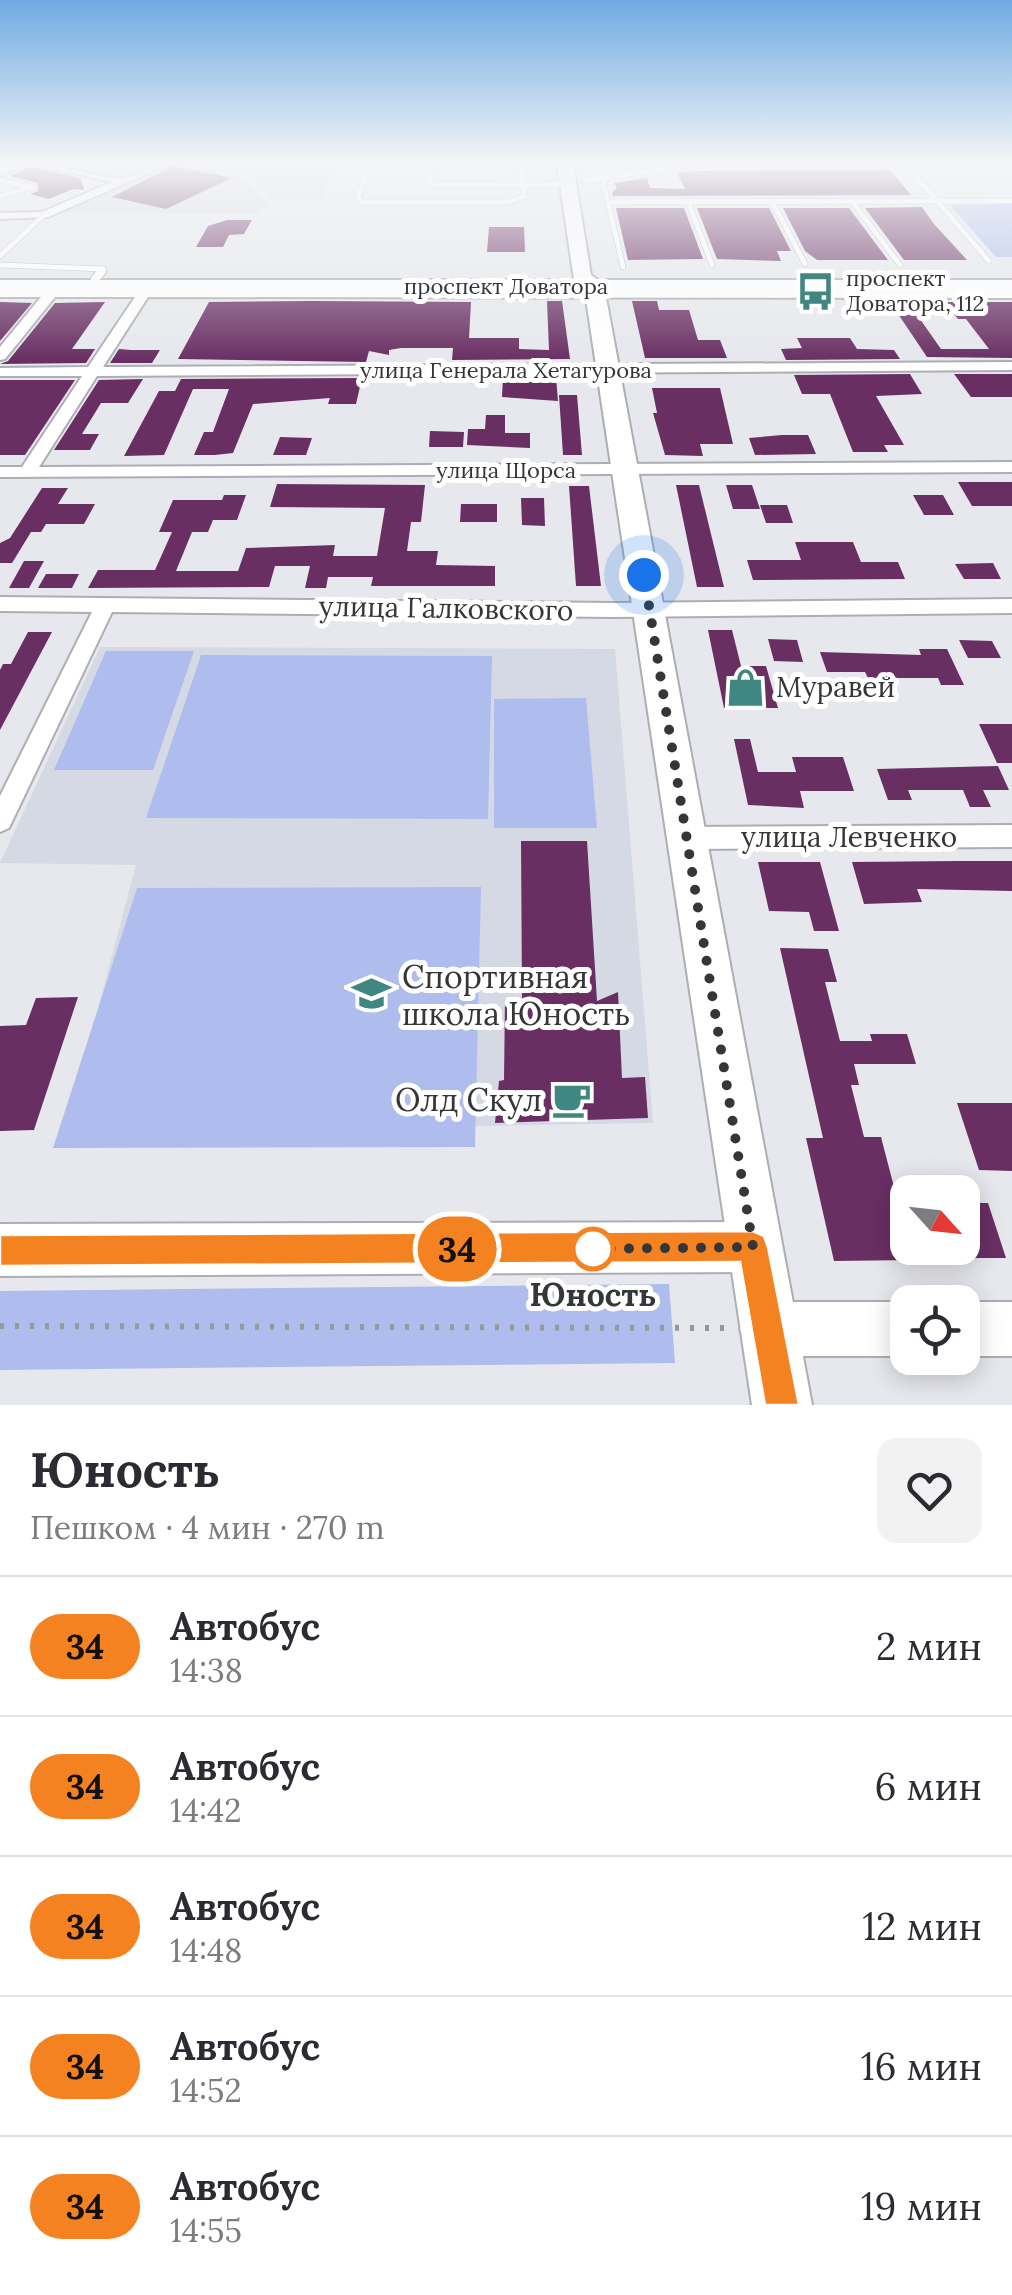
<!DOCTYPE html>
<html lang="ru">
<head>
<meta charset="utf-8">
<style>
	:root { --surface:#fff; --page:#f2f2f3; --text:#2b2b33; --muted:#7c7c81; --line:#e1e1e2 }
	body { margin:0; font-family:Lora,serif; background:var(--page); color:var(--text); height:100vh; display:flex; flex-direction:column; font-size:38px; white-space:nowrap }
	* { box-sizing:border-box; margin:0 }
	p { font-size:32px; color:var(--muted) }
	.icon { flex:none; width:55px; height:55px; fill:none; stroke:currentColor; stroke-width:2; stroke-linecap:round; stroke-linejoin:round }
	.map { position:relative; height:1405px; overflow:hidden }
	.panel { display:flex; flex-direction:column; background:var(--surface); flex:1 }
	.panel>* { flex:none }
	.badge { padding:0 20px; border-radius:32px; font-size:35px; line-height:65px }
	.needle { width:65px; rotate:117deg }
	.controls { position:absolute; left:890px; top:1175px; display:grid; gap:20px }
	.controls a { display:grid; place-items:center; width:90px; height:90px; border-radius:20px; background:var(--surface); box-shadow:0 5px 25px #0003; font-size:50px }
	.you { position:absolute; width:50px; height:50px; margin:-25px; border:8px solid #fff; border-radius:50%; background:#1a73e8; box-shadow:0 0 0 15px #1a73e833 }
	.map>.badge { position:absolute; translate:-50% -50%; box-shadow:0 0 0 5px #fff }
	.round { display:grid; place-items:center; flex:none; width:105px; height:105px; border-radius:20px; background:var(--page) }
	.head { display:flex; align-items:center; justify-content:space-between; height:170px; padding:0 30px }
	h1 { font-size:48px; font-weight:700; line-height:75px }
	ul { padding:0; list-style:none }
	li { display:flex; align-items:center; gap:30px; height:140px; padding:0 30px; border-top:2px solid var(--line) }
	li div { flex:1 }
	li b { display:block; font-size:38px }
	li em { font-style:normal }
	li .badge { min-width:110px; font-weight:700; text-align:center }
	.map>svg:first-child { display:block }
</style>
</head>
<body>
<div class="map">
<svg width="1012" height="1405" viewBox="0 0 1012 1405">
	<rect width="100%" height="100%" fill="#e7e8ed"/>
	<g fill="#d5d9e4">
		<path d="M171 164H231L269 206 256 214 61 212Z"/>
		<path d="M237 164H336L321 200H274Z"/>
		<path d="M100 647 615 649 653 1123 65 1133 136 865 0 863Z"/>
	</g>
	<g fill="#aebded">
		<path d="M1012 204V257H996L950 205Z"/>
		<path d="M106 651H194L153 770H54Z"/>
		<path d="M201 655 492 656 488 819 146 818Z"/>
		<path d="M586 698 597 828H494V699Z"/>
		<path d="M481 887 475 1147 53 1148 137 888Z"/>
		<path d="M669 1284 675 1363 0 1370V1291Z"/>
	</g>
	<g fill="#692f63">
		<path d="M173 166 232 178 166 209 112 197Z"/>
		<path d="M31 167 80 178 84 190 73 189 49 199 30 194 38 191V183L10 176Z"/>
		<path d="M890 170 911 195 613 196 612 192 617 188 614 183 647 178 650 188 685 189 677 173 695 171Z"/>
		<path d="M922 207 934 224 967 260H904L865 208Z"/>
		<path d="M616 208H684L703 259 628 260Z"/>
		<path d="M697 208H769L791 251H777L781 261 717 259Z"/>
		<path d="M783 208H849L888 260H817L805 251Z"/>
		<path d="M227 220H252L244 234 229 235 223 247H196L208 226Z"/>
		<path d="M489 227H524L525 252H487Z"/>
		<path d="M312 301 471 302 469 338H519V349L549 350 547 301H562L570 359 452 360 453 348H401L389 350V355L369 351 366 362 178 359 209 302Z"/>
		<path d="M632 301H657L659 310H689L698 340H720L727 358H645Z"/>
		<path d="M0 302 32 303 0 341Z"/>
		<path d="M105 302 72 349H95L86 363 0 364 8 361 55 303Z"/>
		<path d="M890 302H908L941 349H989L966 319H958L944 302H1012V358L927 357Z"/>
		<path d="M797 338H850L857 349 894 350 900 359 786 360 781 349 802 348Z"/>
		<path d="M119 349 131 350H160L152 363H110Z"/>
		<path d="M910 374 922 394 876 396 904 445H884L888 452H853L830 394H802L794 375Z"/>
		<path d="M954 374H1012V397H971Z"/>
		<path d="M503 377H556L558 401 502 397Z"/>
		<path d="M362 378 356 404H328L330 398 253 404 233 453 215 455H194L204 432H213L229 389H193L164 455 124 456 159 391H175L181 379Z"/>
		<path d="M143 379 128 403H101L82 434H99L90 450H54L99 380Z"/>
		<path d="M0 380H75L25 455H0Z"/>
		<path d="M652 388H720L733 444H700L703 456 665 455 653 413H657Z"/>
		<path d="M559 395H577L582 455H563Z"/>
		<path d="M486 415H505V433H530V448L467 445 468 429H485Z"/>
		<path d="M430 431 464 432 463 447H429Z"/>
		<path d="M782 435H808L816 454 755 455 749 438Z"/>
		<path d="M280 437 312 438 306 455H273Z"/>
		<path d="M958 482H1012V506H972Z"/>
		<path d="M277 484 425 485 421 522H411L407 551H438L436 565 495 566V586H371L373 577H328L326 588H305L310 566H275L269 587 88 588 98 570H155L172 532H159L173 500H222L224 495H246L237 520H213L208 532H192L176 571H238L246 548 335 545 333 556H377L385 508 270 507Z"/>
		<path d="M676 485H699L724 587H697Z"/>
		<path d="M726 485H752L760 509H733Z"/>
		<path d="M569 486H589L601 586H576Z"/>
		<path d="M42 488H68L58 504H95L84 524H46L41 532H31L12 563H0V543L10 538Z"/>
		<path d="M913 495H943L954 515H924Z"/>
		<path d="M521 498H544L545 526 522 525Z"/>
		<path d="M461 504H497V522H460Z"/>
		<path d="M760 505H787L793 523H766Z"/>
		<path d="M795 542H853L861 562H898L905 579 753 580 747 560H801Z"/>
		<path d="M24 561H44L29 588H9Z"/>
		<path d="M993 563 1001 579H964L955 564Z"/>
		<path d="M46 574H79L72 588H38Z"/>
		<path d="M708 630H732L741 666H766L778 708H724Z"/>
		<path d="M28 632H52L0 730V670L3 664H11Z"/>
		<path d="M768 639 797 640 803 662 774 661Z"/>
		<path d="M959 640 992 641 1001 658H968Z"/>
		<path d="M919 649H947L964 685H941L938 678H868L865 672H827L820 652 921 655Z"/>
		<path d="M979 724H1012V763H997Z"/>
		<path d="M734 739H750L758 772H796L792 757H843L854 791H800L804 808 748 805Z"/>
		<path d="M998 766 1009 790H983L991 807H970L963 790H908L912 800H888L877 769Z"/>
		<path d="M521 841H587L597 1001 618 992 622 1078 645 1077 648 1118 495 1123 499 1081 504 1080 505 1000H522Z"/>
		<path d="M959 861H1012V891L917 889 922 902 864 904 852 862Z"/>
		<path d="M758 862H820L839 931H814L809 912 769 911Z"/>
		<path d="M780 948 828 949 837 982H825L840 1041H872L870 1034H907L916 1064H854L859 1085H851L864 1137H881L913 1260 834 1261 806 1138H823Z"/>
		<path d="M78 997 34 1130 0 1131V1026L26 1025 36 998Z"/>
		<path d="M957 1103H1012V1171L979 1170Z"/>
		<path d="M962 1203H988L1006 1258H964Z"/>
	</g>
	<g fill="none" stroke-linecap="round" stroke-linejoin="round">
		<defs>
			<g id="lane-far1">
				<path d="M371 164 358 196 361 202H509L525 196 523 185 430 184 429 164"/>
				<path d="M522 164 523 185 568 184"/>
				<path d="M599 164 623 267"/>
				<path d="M905 164 989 261"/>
				<path d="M368 171H429"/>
				<path d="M351 177 353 164"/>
				<path d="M0 180 33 187 0 196"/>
				<path d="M584 181 697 164"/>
				<path d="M688 201 712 265"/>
				<path d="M772 201 805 264"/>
				<path d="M852 201 900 265"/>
				<path d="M608 202 1012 201"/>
				<path d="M0 256 44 215"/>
				<path d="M0 265 104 269 100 274"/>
			</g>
			<path id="lane" d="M95 279 102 271"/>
			<g id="street">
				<path d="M12 164H26L0 176V169Z"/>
				<path d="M33 164C60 164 104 180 123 178 140 176 152 164 170 164L48 217 0 219V213L42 212 112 182Z"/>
				<path d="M0 289 1012 290V298L148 297 103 367 1012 362V370L97 376 39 467 1012 462V472L0 477V467H22L82 376H0V368L88 367 135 297H55L5 359 0 360V347L41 297H0Z"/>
				<path d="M0 597 615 603 1012 599V613L615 617 112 612 9 828 0 832V796L92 612 0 611Z"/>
				<path d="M1012 825V847L687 849 678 846 674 838 678 830 687 827Z"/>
			</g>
			<g id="secondary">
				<path d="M753 1222 771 1229 778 1247 771 1265 753 1272 0 1276V1224Z"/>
				<path d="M767 1302H908V1356H767L748 1348 740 1329 748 1310Z"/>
				<path d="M961 1302H1012V1356H962Z"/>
			</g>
			<path id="primary" d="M557 164H573L591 275 598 280H1012V292H605L812 1405H752L585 292H0V280H574Z"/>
		</defs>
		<use href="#lane-far1" stroke="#adaeb3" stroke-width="6"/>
		<use href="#lane" stroke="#adaeb3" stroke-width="10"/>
		<use href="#street" stroke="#adaeb3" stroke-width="4"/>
		<use href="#secondary" stroke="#adaeb3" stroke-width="4"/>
		<use href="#primary" stroke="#adaeb3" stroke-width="4"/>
		<path stroke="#98999d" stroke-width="6" stroke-dasharray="4 11" stroke-linecap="butt" d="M0 1326 730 1328"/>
		<use href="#lane-far1" stroke="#fff" stroke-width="5"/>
		<use href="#lane" stroke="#fff" stroke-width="8"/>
		<use href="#street" fill="#fff" fill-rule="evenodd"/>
		<use href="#secondary" fill="#fff" fill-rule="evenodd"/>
		<use href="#primary" fill="#fff" fill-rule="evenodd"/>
	</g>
	<linearGradient id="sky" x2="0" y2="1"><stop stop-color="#70aae1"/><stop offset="0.45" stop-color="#f4f5f7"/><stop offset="1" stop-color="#f4f5f7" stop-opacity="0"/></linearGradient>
	<rect width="1012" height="361" fill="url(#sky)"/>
	<path fill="#f58220" stroke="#fff" stroke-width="2.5" d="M753 1231 764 1236 768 1247 799 1405H765L740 1262 0 1266V1235Z"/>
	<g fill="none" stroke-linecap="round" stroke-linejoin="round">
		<path stroke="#353638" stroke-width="10" stroke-dasharray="0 18" d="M593 1249 753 1247 644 575"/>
	</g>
	<defs>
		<symbol id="bus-bare" viewBox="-9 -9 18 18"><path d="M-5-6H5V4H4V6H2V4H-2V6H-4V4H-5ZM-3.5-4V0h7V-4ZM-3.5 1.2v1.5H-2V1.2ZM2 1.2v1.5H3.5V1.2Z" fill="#408781" stroke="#fff" stroke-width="2.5" paint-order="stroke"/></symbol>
		<symbol id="shop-bare" viewBox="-9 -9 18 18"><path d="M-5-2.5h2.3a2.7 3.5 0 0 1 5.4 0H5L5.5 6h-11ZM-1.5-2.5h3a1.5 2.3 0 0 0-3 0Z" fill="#408781" stroke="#fff" stroke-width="2.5" paint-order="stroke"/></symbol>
		<symbol id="school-bare" viewBox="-9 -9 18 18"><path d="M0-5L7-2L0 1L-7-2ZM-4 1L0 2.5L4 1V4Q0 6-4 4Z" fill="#408781" stroke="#fff" stroke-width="2.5" paint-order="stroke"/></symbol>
		<symbol id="cafe-bare" viewBox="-9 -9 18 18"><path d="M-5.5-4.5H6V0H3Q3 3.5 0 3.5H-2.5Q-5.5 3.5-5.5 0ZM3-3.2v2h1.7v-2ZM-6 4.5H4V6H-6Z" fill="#408781" stroke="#fff" stroke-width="2.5" paint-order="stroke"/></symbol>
	</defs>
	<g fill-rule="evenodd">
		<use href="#bus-bare" x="788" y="264" width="55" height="55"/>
		<use href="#shop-bare" x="718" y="660" width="55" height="55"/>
		<use href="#school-bare" x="344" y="966" width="55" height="55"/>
		<use href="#cafe-bare" x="544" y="1072" width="55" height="55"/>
	</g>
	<circle fill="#fff" stroke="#f58220" stroke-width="5" cx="593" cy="1249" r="20"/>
	<g text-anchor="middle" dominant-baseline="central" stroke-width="10" stroke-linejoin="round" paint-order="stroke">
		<g font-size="22" fill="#353638" stroke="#fff" text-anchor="start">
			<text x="846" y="278">проспект<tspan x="846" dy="25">Доватора, 112</tspan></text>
		</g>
		<g font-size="22" fill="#353638" stroke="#fff">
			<text x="506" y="286">проспект Доватора</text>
			<text x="506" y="370">улица Генерала Хетагурова</text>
			<text x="506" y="470">улица Щорса</text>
		</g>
		<g font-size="28" fill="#353638" stroke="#fff">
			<text transform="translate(446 608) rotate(1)">улица Галковского</text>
			<text x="849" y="837">улица Левченко</text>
		</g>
		<g font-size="28" fill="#353638" stroke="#fff" text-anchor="start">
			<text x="776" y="687">Муравей</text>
		</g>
		<g font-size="32" fill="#353638" stroke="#fff" text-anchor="start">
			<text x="402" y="976">Спортивная<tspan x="402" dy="37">школа Юность</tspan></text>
			<text x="542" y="1099" text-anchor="end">Олд Скул</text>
		</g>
		<g font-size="32" font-weight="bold" fill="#353638" stroke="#fff">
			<text x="593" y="1294">Юность</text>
		</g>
	</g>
</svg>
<div class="controls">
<a><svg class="needle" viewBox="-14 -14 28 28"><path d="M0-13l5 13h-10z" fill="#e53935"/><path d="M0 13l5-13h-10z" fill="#7c7c81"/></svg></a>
<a><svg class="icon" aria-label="locate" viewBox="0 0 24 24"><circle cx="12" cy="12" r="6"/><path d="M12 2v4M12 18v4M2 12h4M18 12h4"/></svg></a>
</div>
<div class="you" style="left:644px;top:575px"></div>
<b class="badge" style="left:457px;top:1249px;background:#f58220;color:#111">34</b>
</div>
<section class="panel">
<div class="head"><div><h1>Юность</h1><p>Пешком · 4 мин · 270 m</p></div><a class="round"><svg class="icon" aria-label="heart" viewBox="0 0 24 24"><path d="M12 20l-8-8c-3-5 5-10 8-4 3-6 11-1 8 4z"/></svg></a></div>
<ul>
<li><span class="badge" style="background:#f58220;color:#111">34</span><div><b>Автобус</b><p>14:38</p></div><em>2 мин</em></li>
<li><span class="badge" style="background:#f58220;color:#111">34</span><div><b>Автобус</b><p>14:42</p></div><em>6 мин</em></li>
<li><span class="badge" style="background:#f58220;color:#111">34</span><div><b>Автобус</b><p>14:48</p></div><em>12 мин</em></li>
<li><span class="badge" style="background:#f58220;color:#111">34</span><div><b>Автобус</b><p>14:52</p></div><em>16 мин</em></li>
<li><span class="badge" style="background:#f58220;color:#111">34</span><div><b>Автобус</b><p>14:55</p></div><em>19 мин</em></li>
</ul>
</section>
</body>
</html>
